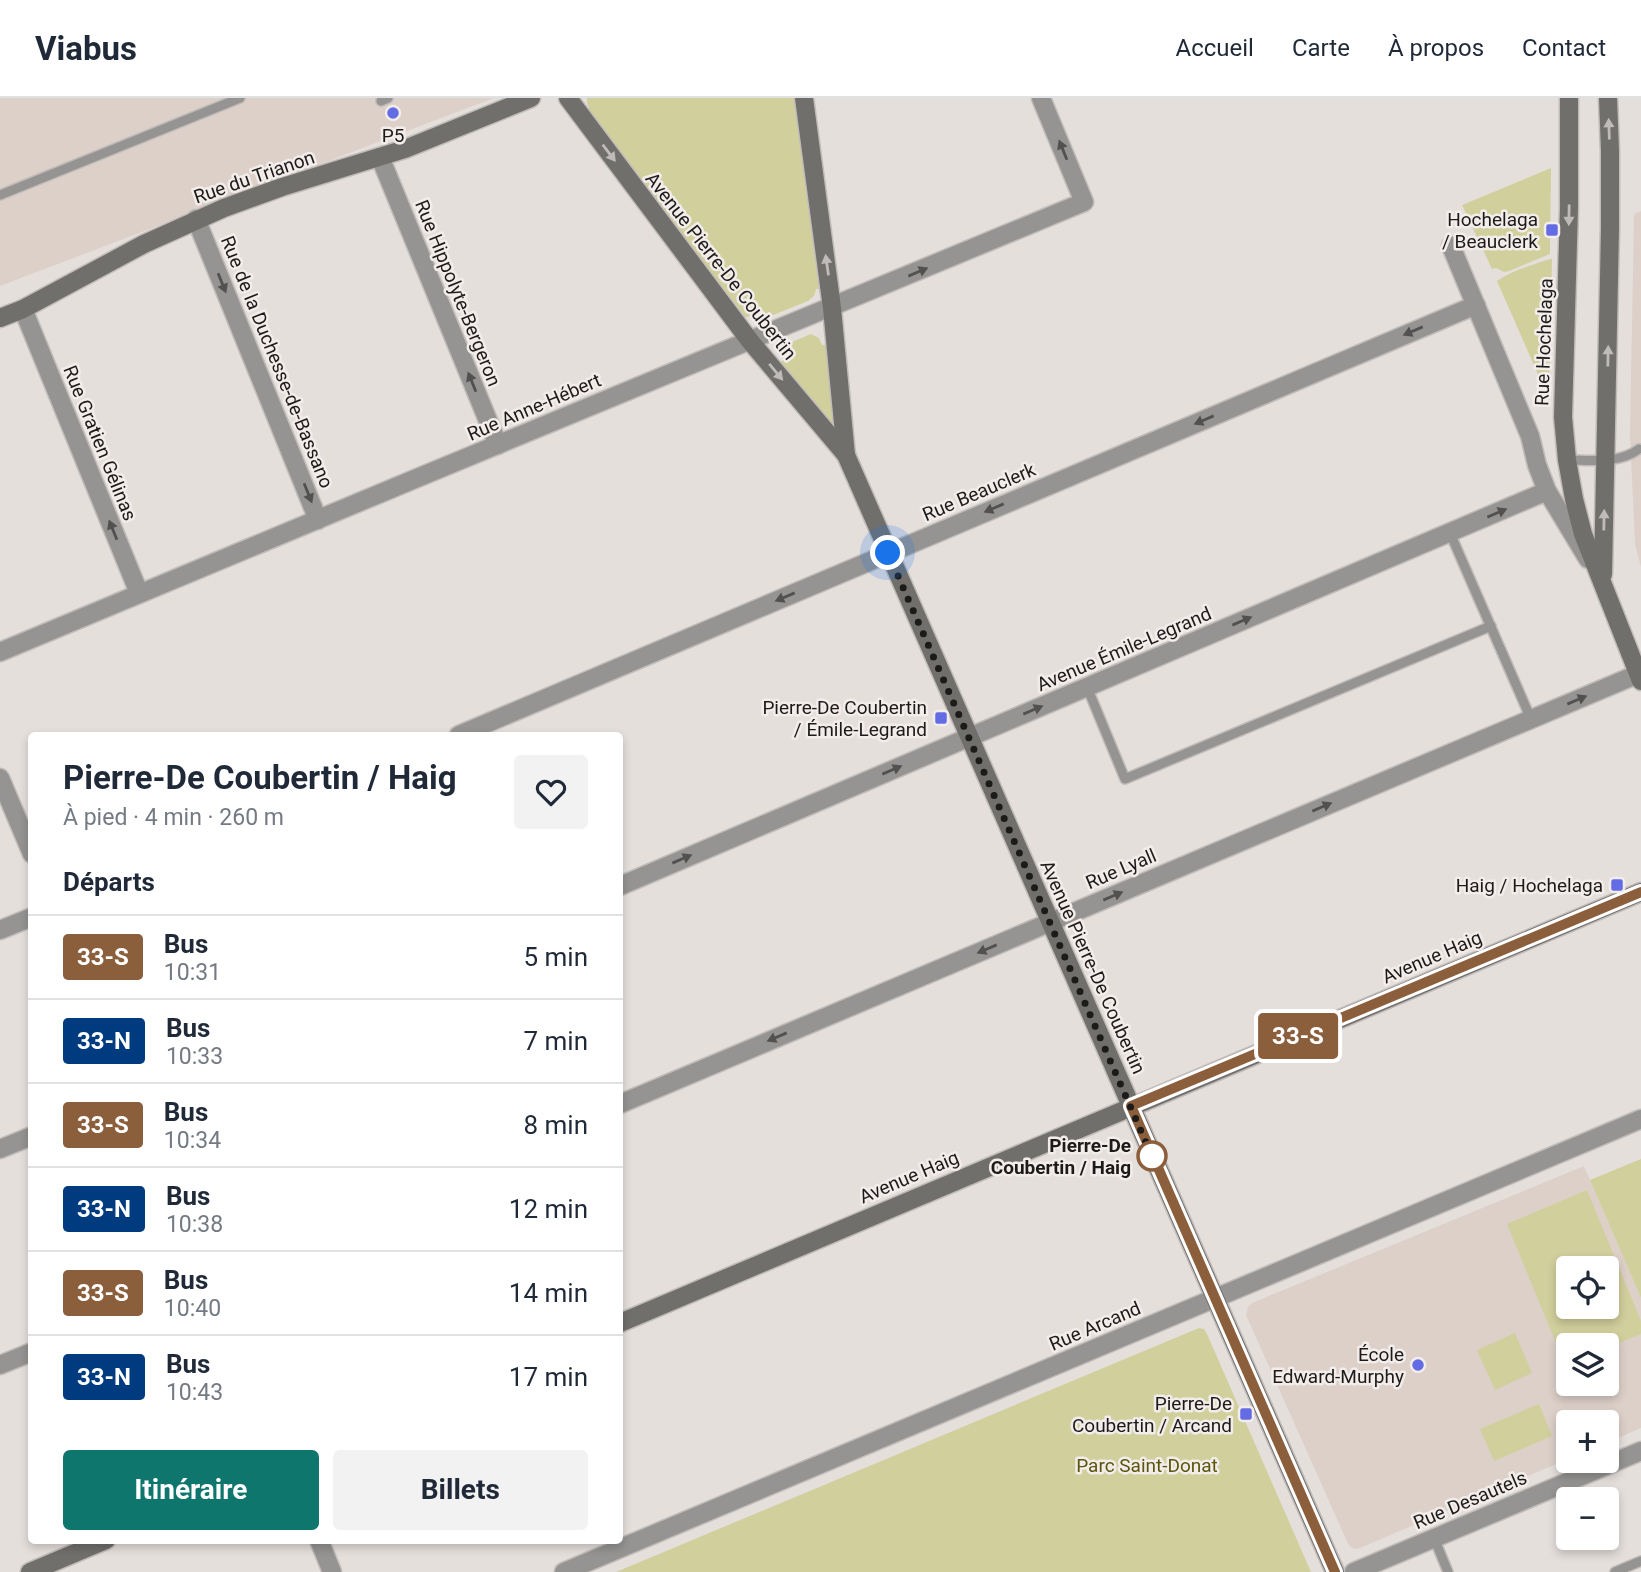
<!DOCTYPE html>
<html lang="fr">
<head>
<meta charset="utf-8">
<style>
	:root { --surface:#fff; --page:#f2f2f3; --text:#1f2937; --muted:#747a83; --line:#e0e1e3; --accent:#0f766e }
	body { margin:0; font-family:Roboto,sans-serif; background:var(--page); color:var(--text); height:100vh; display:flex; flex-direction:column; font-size:26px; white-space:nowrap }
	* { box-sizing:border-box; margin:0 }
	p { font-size:23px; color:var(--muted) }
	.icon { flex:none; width:38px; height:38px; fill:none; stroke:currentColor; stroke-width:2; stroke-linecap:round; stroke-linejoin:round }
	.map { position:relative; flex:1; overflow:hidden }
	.drawer { position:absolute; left:28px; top:634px; width:595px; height:812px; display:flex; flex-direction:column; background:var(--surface); border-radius:7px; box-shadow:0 4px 10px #0003 }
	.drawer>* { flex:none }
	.badge { padding:0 14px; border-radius:5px; font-size:24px; line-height:46px }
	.fabs { position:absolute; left:1556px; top:1158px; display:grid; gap:14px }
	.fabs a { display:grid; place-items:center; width:63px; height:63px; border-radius:7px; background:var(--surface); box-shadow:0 4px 10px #0003; font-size:35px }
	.you { position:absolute; width:35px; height:35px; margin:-18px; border:5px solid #fff; border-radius:50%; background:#1a73e8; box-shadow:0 0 0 10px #1a73e833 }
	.map>.badge { position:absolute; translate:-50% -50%; box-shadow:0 0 0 4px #fff }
	h2 { padding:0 35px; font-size:26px; line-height:63px }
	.round { display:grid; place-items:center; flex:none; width:74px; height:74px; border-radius:7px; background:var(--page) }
	.summary { display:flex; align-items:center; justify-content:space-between; height:119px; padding:0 35px }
	h1 { font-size:33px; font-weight:700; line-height:52px }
	.cta { display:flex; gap:14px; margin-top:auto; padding:14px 35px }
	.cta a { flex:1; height:80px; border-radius:7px; background:var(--accent); color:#fff; font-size:28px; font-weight:700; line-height:80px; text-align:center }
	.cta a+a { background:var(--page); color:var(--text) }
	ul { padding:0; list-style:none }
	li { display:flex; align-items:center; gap:21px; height:84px; padding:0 35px; border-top:2px solid var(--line) }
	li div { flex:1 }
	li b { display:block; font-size:26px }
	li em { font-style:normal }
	li .badge { min-width:77px; font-weight:700; text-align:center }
	header { display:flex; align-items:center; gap:42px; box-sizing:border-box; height:98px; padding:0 35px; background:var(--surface); border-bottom:2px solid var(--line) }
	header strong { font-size:33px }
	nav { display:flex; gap:38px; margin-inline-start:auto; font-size:24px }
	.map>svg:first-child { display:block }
</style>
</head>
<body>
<header>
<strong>Viabus</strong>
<nav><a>Accueil</a><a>Carte</a><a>À propos</a><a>Contact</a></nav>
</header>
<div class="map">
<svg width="1641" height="1474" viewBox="0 0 1641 1474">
	<rect width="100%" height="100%" fill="#e5dfdc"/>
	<g fill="#ddd0c9" fill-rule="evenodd">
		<path d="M0 0H494L0 188Z"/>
		<path d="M1641 113V469L1635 446 1630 338 1634 116Z"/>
		<path d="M1584 1068 1641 1200V1330L1607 1345 1606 1325H1568V1361L1360 1450 1354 1451 1349 1448 1246 1217 1248 1209 1252 1205ZM1568 1171H1606V1209H1568ZM1568 1248H1606V1286H1568Z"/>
	</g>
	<g fill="#d1cf9c" fill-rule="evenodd">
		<path d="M587 0H794L819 191H816L814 198 808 203 761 222H754L749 218 746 220 586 12 589 10 587 5Z"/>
		<path d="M1551 70 1550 156 1509 173 1504 174 1496 170 1492 171 1462 107Z"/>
		<path d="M1550 161H1552L1549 296 1547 297 1497 183C1511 173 1532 167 1550 161Z"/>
		<path d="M811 236 819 240 822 247H826L837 332 833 333 780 265 783 262 781 254 785 247Z"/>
		<path d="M1641 1061V1200L1590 1082Z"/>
		<path d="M1587 1092 1641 1223V1236L1607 1250 1606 1248H1568V1266L1565 1267 1507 1126ZM1568 1171H1606V1209H1568Z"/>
		<path d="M1199 1230 1204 1231 1207 1236 1311 1474H616Z"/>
		<path d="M1515 1235 1532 1275 1495 1292 1477 1252Z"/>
		<path d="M1539 1306 1552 1338 1494 1363 1480 1331Z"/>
	</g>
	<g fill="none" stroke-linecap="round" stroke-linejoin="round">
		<defs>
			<g id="lane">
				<path d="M381 3 388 0"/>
				<path d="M0 97 240 0"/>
				<path d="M1567 362C1591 362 1619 366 1639 351"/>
				<path d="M1450 435 1531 621"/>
				<path d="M1087 589 1125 681 1491 528"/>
				<path d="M1434 1440 1448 1474"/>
				<path d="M1615 1474 1641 1463"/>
			</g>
			<g id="street">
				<path d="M380 59 498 347"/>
				<path d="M196 121 318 422"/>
				<path d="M1451 148 1530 338 1537 367 1547 393 1588 461"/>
				<path d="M23 211 139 495"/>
				<path d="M0 554C360 401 724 256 1084 104L1041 0"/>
				<path d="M459 637 1476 207"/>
				<path d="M0 680 32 756"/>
				<path d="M620 788 1547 393"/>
				<path d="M0 832 32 819"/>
				<path d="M620 1006 1638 576"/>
				<path d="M0 1051 32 1038"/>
				<path d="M0 1267 32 1254"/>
				<path d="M319 1442 332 1474"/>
				<path d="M564 1474 1641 1021"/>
				<path d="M1354 1474 1641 1353"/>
			</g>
			<g id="secondary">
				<path d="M568 0 750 243 846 357 1335 1474"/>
				<path d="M804 0 832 210 846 357"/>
				<path d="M1569 0V110L1563 319 1567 362 1574 401 1583 436 1641 583"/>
				<path d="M0 220 23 211 144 146 224 110 282 89 405 51 531 0"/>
				<path d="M1603 476 1610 130V53L1608 0"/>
				<path d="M620 1225 1641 794"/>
				<path d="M30 1474 106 1442"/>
			</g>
		</defs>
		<use href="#lane" stroke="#c1bcb9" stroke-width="12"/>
		<use href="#street" stroke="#c1bcb9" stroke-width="21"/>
		<use href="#secondary" stroke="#c1bcb9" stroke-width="21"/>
		<use href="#lane" stroke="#959492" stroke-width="9"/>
		<use href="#street" stroke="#959492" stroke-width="18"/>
		<use href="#secondary" stroke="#716f6c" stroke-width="18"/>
	</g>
	<defs><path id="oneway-solid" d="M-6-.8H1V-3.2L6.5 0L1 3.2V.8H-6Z" transform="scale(1.75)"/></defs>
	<g fill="#bebbb8">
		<use href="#oneway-solid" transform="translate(1609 31) rotate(-92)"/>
		<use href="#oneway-solid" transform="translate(609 55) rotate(53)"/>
		<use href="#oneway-solid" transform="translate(1569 117) rotate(91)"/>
		<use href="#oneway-solid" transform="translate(827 167) rotate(-98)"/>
		<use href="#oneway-solid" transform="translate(1608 258) rotate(-89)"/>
		<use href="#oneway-solid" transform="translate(776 274) rotate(50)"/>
		<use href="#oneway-solid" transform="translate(1604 422) rotate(-89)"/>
	</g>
	<g fill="#535150">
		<use href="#oneway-solid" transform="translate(1063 52) rotate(-112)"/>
		<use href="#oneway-solid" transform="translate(918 174) rotate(-23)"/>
		<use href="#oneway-solid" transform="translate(222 185) rotate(68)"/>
		<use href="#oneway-solid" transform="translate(1413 233) rotate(157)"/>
		<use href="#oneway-solid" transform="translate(472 284) rotate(-112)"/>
		<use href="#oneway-solid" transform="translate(1204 322) rotate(157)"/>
		<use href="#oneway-solid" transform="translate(308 395) rotate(68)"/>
		<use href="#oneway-solid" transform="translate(994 410) rotate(157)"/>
		<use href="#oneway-solid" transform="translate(1497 415) rotate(-23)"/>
		<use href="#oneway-solid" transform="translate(113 432) rotate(-112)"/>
		<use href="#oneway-solid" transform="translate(785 499) rotate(157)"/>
		<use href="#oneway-solid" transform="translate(1242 523) rotate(-23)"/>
		<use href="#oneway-solid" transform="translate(1577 602) rotate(-23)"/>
		<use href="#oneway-solid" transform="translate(1033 612) rotate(-23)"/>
		<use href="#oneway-solid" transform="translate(892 672) rotate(-23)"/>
		<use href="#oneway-solid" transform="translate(1322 709) rotate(-23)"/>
		<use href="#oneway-solid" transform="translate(682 761) rotate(-23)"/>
		<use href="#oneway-solid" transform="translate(1113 798) rotate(-23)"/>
		<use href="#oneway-solid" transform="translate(987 851) rotate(157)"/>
		<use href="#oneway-solid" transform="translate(777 939) rotate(157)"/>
	</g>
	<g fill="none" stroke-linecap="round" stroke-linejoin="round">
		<defs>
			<path id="line" d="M1335 1474 1131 1008 1641 794"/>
		</defs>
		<use href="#line" stroke="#fff" stroke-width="16"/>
		<use href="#line" stroke="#8b5e3c" stroke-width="10"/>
		<path stroke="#1d1b1a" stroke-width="7" stroke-dasharray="0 12.6" d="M888 455 1155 1065 1152 1058"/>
	</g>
	<g fill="#646ce5" stroke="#f2edea" stroke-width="2.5">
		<circle cx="393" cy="15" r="7"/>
		<rect x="1545" y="125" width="14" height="14" rx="3.5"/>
		<rect x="934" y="613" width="14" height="14" rx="3.5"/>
		<rect x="1610" y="780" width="14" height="14" rx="3.5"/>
		<circle cx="1418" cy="1267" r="7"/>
		<rect x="1239" y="1309" width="14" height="14" rx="3.5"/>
	</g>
	<circle fill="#fff" stroke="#8b5e3c" stroke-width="3.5" cx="1152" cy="1058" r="14"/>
	<g text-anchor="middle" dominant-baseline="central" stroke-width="5" stroke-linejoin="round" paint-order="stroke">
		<g font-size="19" fill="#1d1b1a" stroke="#f2edea" text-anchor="end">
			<text x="393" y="37" text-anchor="middle">P5</text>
			<text x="1538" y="121">Hochelaga<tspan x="1538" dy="22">/ Beauclerk</tspan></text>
			<text x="927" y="609">Pierre-De Coubertin<tspan x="927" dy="22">/ Émile-Legrand</tspan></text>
			<text x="1603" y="787">Haig / Hochelaga</text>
			<text x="1404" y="1256">École<tspan x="1404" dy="22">Edward-Murphy</tspan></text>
			<text x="1232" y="1305">Pierre-De<tspan x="1232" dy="22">Coubertin / Arcand</tspan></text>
		</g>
		<g font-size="19" fill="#1d1b1a" stroke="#f2edea">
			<text transform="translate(254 79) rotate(-19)">Rue du Trianon</text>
			<text transform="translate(721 168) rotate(52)">Avenue Pierre-De Coubertin</text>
			<text transform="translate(458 195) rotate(68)">Rue Hippolyte-Bergeron</text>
			<text transform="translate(1544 244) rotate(-88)">Rue Hochelaga</text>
			<text transform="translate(277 264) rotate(68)">Rue de la Duchesse-de-Bassano</text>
			<text transform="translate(534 309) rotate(-23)">Rue Anne-Hébert</text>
			<text transform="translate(100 345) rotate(68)">Rue Gratien Gélinas</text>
			<text transform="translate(979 394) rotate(-23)">Rue Beauclerk</text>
			<text transform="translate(1124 551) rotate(-23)">Avenue Émile-Legrand</text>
			<text transform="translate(1121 771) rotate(-23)">Rue Lyall</text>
			<text transform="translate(1432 859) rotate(-23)">Avenue Haig</text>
			<text transform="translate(1093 869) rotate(66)">Avenue Pierre-De Coubertin</text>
			<text transform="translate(909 1079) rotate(-23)">Avenue Haig</text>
			<text transform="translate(1095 1228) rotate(-23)">Rue Arcand</text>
			<text transform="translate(1470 1402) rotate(-23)">Rue Desautels</text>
		</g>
		<g font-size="19" font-weight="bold" fill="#1d1b1a" stroke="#f2edea" text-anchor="end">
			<text x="1131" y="1047">Pierre-De<tspan x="1131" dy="22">Coubertin / Haig</tspan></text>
		</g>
		<g font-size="19" fill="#5b560b" stroke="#f2edea">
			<text x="1147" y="1367">Parc Saint-Donat</text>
		</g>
	</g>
</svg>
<div class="fabs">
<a><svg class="icon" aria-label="locate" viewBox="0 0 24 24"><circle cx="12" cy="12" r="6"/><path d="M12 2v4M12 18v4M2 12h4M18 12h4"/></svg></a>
<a><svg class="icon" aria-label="layers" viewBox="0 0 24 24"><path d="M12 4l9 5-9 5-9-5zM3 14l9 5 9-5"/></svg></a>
<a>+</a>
<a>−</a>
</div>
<div class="you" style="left:888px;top:455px"></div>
<b class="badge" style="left:1298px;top:938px;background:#8b5e3c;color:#fff">33-S</b>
<section class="drawer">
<div class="summary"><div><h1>Pierre-De Coubertin / Haig</h1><p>À pied · 4 min · 260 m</p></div><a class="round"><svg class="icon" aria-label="heart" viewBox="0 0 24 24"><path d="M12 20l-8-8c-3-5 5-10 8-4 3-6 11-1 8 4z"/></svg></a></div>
<h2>Départs</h2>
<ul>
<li><span class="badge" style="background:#8b5e3c;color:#fff">33-S</span><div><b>Bus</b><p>10:31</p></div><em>5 min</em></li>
<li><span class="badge" style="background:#003b80;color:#fff">33-N</span><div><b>Bus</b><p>10:33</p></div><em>7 min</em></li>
<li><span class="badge" style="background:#8b5e3c;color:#fff">33-S</span><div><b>Bus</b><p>10:34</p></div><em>8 min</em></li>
<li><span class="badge" style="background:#003b80;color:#fff">33-N</span><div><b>Bus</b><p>10:38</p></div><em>12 min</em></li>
<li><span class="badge" style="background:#8b5e3c;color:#fff">33-S</span><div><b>Bus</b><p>10:40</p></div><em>14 min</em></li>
<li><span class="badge" style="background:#003b80;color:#fff">33-N</span><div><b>Bus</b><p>10:43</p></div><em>17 min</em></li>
</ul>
<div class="cta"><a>Itinéraire</a><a>Billets</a></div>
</section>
</div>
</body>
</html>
